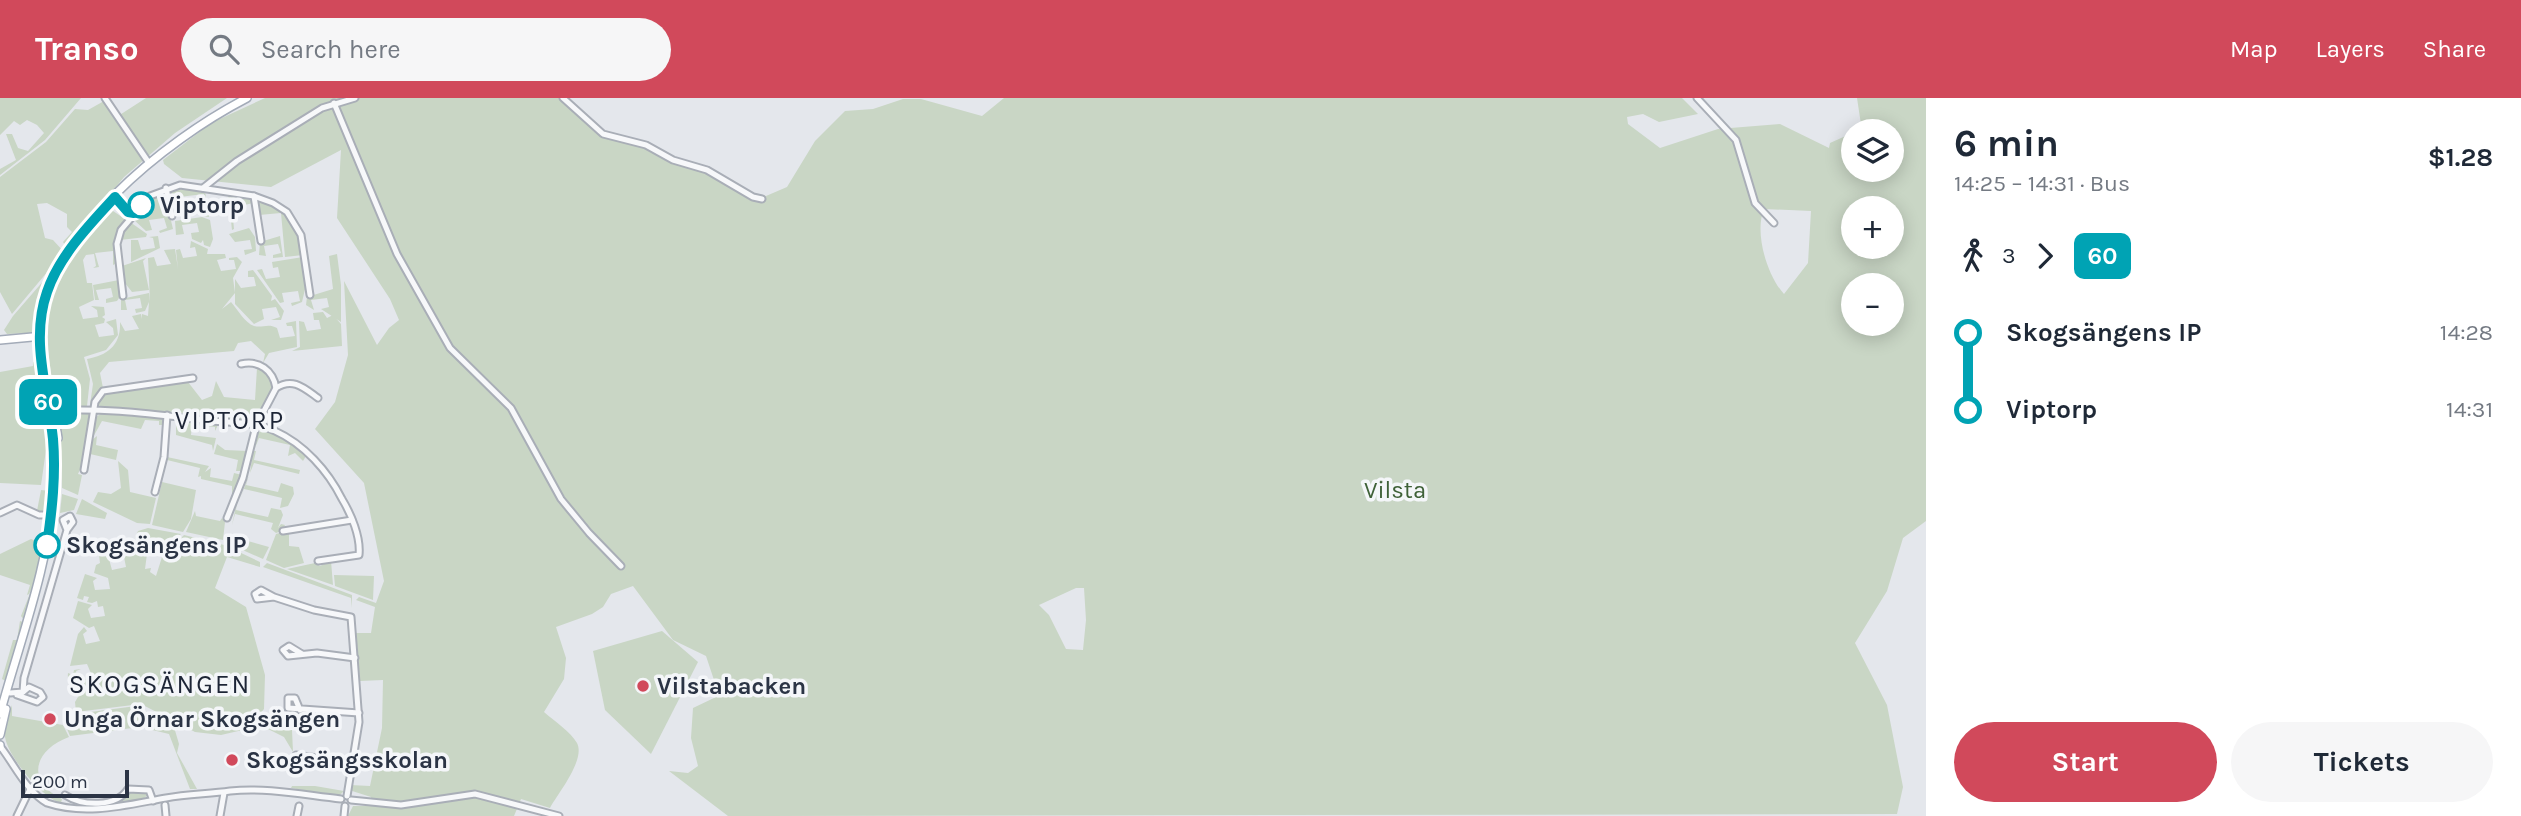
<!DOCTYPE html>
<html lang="en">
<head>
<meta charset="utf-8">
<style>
	:root { --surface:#fff; --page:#f6f6f7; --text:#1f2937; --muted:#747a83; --accent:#d1495b }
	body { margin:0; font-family:Karla,sans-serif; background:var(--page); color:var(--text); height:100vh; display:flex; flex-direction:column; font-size:26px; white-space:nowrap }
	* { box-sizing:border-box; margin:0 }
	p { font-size:23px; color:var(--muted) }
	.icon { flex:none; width:38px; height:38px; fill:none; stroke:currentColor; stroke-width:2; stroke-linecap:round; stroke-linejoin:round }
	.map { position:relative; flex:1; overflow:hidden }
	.panel { display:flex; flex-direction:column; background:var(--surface); width:595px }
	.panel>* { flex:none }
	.badge { padding:0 14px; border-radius:10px; font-size:24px; line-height:46px }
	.fabs { position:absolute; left:1841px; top:21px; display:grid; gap:14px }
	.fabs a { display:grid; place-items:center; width:63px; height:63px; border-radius:50%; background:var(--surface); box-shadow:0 4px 18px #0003; font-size:35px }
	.scale { position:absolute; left:21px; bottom:18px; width:108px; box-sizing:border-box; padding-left:7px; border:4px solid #2b3445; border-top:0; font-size:19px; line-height:24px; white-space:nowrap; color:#2b3445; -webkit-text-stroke:5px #f4f6f9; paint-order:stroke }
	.map>.badge { position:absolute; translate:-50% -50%; box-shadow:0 0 0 4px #fff }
	.legs { display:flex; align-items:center; gap:10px; height:77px; padding:0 28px; font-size:23px }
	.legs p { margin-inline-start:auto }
	.head { display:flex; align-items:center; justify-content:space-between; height:119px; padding:0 28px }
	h1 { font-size:38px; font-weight:700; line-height:52px }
	.primary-button { display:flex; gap:14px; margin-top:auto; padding:14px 28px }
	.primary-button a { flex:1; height:80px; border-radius:42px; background:var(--accent); color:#fff; font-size:28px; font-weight:700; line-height:80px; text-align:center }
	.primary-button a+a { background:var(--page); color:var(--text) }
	ul { padding:0 28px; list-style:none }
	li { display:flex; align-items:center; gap:24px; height:77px; font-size:26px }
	li i { display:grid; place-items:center; width:10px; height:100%; margin:0 9px; background:currentColor }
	li i::after { content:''; width:18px; height:18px; margin:-9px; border:5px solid; border-radius:50%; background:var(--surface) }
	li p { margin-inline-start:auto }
	li:first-child i { background:linear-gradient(#0000 50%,currentColor 0) }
	li:last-child i { background:linear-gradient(currentColor 50%,#0000 0) }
	header { display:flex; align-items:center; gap:42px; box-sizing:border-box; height:98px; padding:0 35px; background:var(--accent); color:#fff }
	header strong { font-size:33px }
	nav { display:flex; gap:38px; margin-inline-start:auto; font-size:24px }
	.search { width:490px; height:63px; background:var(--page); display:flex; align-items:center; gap:18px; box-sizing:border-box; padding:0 24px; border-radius:38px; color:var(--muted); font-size:26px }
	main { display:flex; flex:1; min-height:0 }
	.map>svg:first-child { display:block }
</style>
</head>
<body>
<header>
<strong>Transo</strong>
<div class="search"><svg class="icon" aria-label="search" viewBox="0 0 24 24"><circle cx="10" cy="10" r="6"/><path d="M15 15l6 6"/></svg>Search here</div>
<nav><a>Map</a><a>Layers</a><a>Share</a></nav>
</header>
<main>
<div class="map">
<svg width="1926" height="718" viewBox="0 0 1926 718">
	<rect width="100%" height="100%" fill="#e4e7ec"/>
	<g fill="#c9d6c5" fill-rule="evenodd">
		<path d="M0 0H81L45 42 0 77V71L16 62 6 36H12L18 50 28 53 44 35 37 27 27 22 20 27 14 23 0 37Z"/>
		<path d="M146 0H227L175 35 124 79 67 150 63 144 72 134 67 129V116L47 105 37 106 45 140 53 142 64 154 12 216 0 194V79L46 44 75 11 88 12 104 3 115 20Z"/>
		<path d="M265 0H568L592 25 611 36 651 47 676 61 709 69 746 93 766 98 787 89 815 43 845 13 873 11 903 1H921L982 18 1004 0H1682L1698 16 1659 24 1643 16 1627 19 1628 26 1660 50 1718 31 1780 26 1829 50 1830 45 1850 36 1853 38V72H1892V33H1862L1857 0H1926V423L1903 440 1887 493 1855 545 1887 607 1903 689 1897 716 728 718 669 673 688 675 698 668 691 640 693 610 716 599 717 591 706 558 673 542 633 488 611 496 603 509 592 516 556 529 566 560 564 581 544 614C554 623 571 634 577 645 586 662 556 698 550 710L521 701 514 718H348L353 708H370L371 699 349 692 350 687 370 688 382 630 383 582 360 583 356 535H371L375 509 356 502 359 499 376 505 384 483 364 385 315 331 335 304 348 257 344 183 377 247 389 230 399 222 390 201 337 120 341 52 271 89 182 80 164 66 163 62 211 25ZM1853 110H1892V149H1853ZM1764 111 1811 113 1808 165 1784 196C1767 178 1754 134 1764 111ZM1853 187H1892V226H1853ZM1076 490H1084L1086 522 1083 552 1066 551 1049 517 1039 507Z"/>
		<path d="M178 90 205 93 209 119 202 118 207 116 204 96 171 100 170 93Z"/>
		<path d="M161 95 165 97 173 131 160 135 159 133 167 130 164 120 149 122 152 132 146 133 133 121 151 100Z"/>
		<path d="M228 96 250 100 253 105 232 110 234 131 232 132Z"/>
		<path d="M262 103C288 115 297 128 303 157L285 159 281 115 259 117 257 107Z"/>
		<path d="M110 111 125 121 116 137 117 165 113 167V153L95 155 99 169 93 170 96 168 94 156 86 157 83 162 87 185H92L94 202 79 209 83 221 98 219 97 212 91 208 104 209 105 217 102 219 105 221 104 225 95 227 99 239 114 237 113 230 106 224 116 221 118 237 106 252 84 259 90 281 87 308H66L57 303C52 290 51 274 49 260 40 195 69 158 110 111Z"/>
		<path d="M202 119 210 122 213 141 210 149 204 147 203 142 201 145 192 141 191 135 199 134 197 125 182 127 184 136 176 137 175 123Z"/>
		<path d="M130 124 147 136 146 139 120 142Z"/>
		<path d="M249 130 255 139 256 153 245 157 244 152 252 151 250 142 235 144 229 136Z"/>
		<path d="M158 138 160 150 131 164V142H138L141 152 155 150 153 140 149 139Z"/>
		<path d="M280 138 283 159 273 160V157L281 155 278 146 264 148 266 158 259 157 260 144Z"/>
		<path d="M191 143 208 151 207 156H225L226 160 217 162 221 173 236 171 234 162H229V160L237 159 242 164 233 180 235 195 222 211 231 204C238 212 245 225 254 228 263 230 268 225 277 230L280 240 295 238 292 228H287L286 225 296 223 297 249 269 255 263 265 265 256 251 243 238 245 234 253 109 264 100 275 103 290 90 307 93 286 87 261C108 257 121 247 120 224L125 233 139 231 132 218 141 216V221L142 216 148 218 149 204 145 213 136 215 135 211 142 210 140 200 125 202 127 212H121V201L149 195 150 204 148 160 154 159 157 168 171 166 164 152 175 151 178 171 176 152 180 151 183 160 197 158 195 149 190 150Z"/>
		<path d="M337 156 341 187V224L321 211 329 209 327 200 311 202 314 212 306 207 307 199 333 191 329 158Z"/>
		<path d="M303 159 306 187 302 204 292 208 291 205 300 203 298 193 282 195 284 204 280 205 257 172 262 171 266 181 280 179 278 169 273 170 272 164Z"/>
		<path d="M146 160 143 163 149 192 132 194 125 185 122 168Z"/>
		<path d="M58 166 45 192 38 230 32 235 7 236 4 232 13 218Z"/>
		<path d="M253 172 272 198 271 203 275 201 284 213 281 222H271L280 219 276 209 262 211 264 221 254 226 235 206V181L241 190 256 188 254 179H248V173Z"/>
		<path d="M119 182 121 197 117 203 106 205V201L113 199 111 190 96 192 99 202H95L93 187Z"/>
		<path d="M323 214 327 220 333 217 341 226 342 248 292 253 300 249 299 223 304 224 307 233 321 231 319 222H314L313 215Z"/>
		<path d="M33 264 39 266 49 331 41 387 0 385V274L33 268Z"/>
		<path d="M257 270C287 281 266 311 250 326L100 309 98 305 105 294 114 292 188 284 202 302 212 298 216 283 224 299 255 302Z"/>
		<path d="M88 315 91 320 83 365 78 376 82 377 78 397 62 390 58 324 64 316Z"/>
		<path d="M102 315 164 321 165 327H159V323L145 322 141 331 102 323 92 341 96 319Z"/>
		<path d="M176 322 218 327 215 333V329L192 327 191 337 216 340 213 353 212 347 176 337Z"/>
		<path d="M262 332 278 336 306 358 303 363 295 355 288 358 290 347 259 340 255 350 258 335Z"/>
		<path d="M97 338 96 347 118 352 116 362 90 356 92 342Z"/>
		<path d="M217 346 225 352 248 353 243 373H236L238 362 214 356Z"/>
		<path d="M253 353H256L254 362 300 372 299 376 254 365 250 375Z"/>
		<path d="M167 359 209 368 205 374 211 370 210 379 232 383 234 375 242 377 232 401V388L201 381V378L198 379 200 370 167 362Z"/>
		<path d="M118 363 128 372 130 394 156 400 150 426 137 425 93 404 98 394 111 396 121 390Z"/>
		<path d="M249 377 246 387 278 394 281 385 293 389 294 396 288 408 280 410 282 400 244 391 240 401Z"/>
		<path d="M162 384 196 392 191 421 183 434 152 427Z"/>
		<path d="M41 392 50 393 49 414 37 413Z"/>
		<path d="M62 396 78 401 74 412 60 415Z"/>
		<path d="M82 401 107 415 105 421 76 416Z"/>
		<path d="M237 403 236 412 268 419 271 410 281 412 283 417 278 430 281 426 285 427 282 433 276 435 271 431 273 425 235 416 232 427Z"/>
		<path d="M195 413 196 418 220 423 222 420 225 424 223 442 186 434Z"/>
		<path d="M148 430 181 436 164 451 163 448 135 440 138 433Z"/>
		<path d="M283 434 289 435V448L299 449 304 465 284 470 266 462 276 436Z"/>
		<path d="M184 437 224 447 260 464V469L227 459 215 490 246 509 265 577 264 611 247 631 221 637 195 634 141 606 76 614 75 604 81 594C71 591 67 586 68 575L73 577 74 572 81 571 76 573 78 582 93 580 87 566 70 568 78 536 84 529 87 533 83 536 86 546 100 543 94 528 89 530 73 520 78 503 92 507 88 511 91 520 105 518 103 508 98 509 97 503 92 505 87 504 89 499 84 498 83 502 77 500 85 476 97 480 93 483 95 492 110 491 108 480 94 475 96 467 100 465 99 457 113 460 109 461 112 472 126 469 124 459H119V454L113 457 101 454 105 444 147 456 145 471 151 470 150 474 156 478 162 459Z"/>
		<path d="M226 437 269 449 263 461 227 445Z"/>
		<path d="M31 441 38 444 42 456 24 522 21 518 33 488 29 496 27 497 30 487 0 477V456Z"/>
		<path d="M331 463 333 487 287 471 315 465 320 468Z"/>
		<path d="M267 465 352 497V510L351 500 263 469Z"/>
		<path d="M334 477 374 478 373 502 335 488Z"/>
		<path d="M20 523 23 524 6 583 2 581 13 542H17Z"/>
		<path d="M662 533 698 564 651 656 605 612 593 553Z"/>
		<path d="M12 607V618L63 627 69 639C34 652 25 683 62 701L61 705C43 701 8 659 5 639 4 628 9 617 12 607Z"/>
		<path d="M136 608 174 629 179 646 177 655 197 691H190L169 636 140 629 70 638 65 626 68 617Z"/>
		<path d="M267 614 268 628 292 632 293 654 284 639 268 631Z"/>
		<path d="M315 688 344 693 339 698 291 690 292 688Z"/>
		<path d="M145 693 148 697 144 700 111 707 130 694Z"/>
	</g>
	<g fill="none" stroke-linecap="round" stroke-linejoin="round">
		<defs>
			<g id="minor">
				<path d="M105 0 149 65"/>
				<path d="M563 0 603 36 646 47 673 62 707 72 753 99 762 101"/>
				<path d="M1697 0 1736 42 1755 105 1774 125"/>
				<path d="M334 5 397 156 450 250 511 310 561 401 589 435 621 468"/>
				<path d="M166 90 172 118"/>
				<path d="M203 90 237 63 322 10 355 0"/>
				<path d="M254 98 261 143"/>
				<path d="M115 99H119L134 115"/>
				<path d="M115 99 116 103 134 115"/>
				<path d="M123 198 117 146 121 132 150 98 180 87 254 98 273 105 287 114 301 137 310 197"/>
				<path d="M276 290C293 279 304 290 318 300"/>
				<path d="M51 313C105 309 158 317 212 323 232 325 256 324 275 333 304 346 328 373 342 401 351 416 361 439 359 457L318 463"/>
				<path d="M84 372 95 304 103 293 193 280"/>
				<path d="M155 394 164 359 167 317"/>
				<path d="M0 415 17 407 39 417H51"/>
				<path d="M227 420 243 380 256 328 276 290C273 272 259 262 241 266"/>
				<path d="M283 433 352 422"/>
				<path d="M274 499 261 492 255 496 257 501 274 499 314 512 351 519 359 624 347 698"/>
				<path d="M302 556 289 548 283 552 288 558 317 555 355 560"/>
				<path d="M10 595 23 594 24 580 67 432 63 422 70 418 73 424 67 432"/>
				<path d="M17 597 37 604 43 599 40 594 29 589 23 594"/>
				<path d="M300 612 295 600H288V610L359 615"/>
				<path d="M0 648C14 666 27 694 47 705 86 718 126 707 166 700 187 696 209 696 230 693 266 689 304 697 341 701"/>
				<path d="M296 657 351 665"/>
				<path d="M65 697C82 708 116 710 128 691L149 692 153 703"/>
				<path d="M351 702 401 707 475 696 559 718"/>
				<path d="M165 707 166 718"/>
				<path d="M17 718 31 689"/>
				<path d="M220 718 224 695"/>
				<path d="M297 718 299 708"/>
				<path d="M344 718 345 708"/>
			</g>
			<g id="major">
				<path d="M0 242 43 238"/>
				<path d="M49 286 58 340"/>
				<path d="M0 616C20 542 49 468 54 390 57 338 38 289 40 238 43 138 166 42 247 0"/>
				<path d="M0 637 6 611"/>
				<path d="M0 647V649"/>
			</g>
		</defs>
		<use href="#minor" stroke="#a9aeb7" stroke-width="9"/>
		<use href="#major" stroke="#a3abb8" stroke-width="10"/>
		<use href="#minor" stroke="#f7f8fa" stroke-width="5"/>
		<use href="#major" stroke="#fff" stroke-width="7"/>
	</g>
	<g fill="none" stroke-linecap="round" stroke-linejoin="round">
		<defs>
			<path id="line-1" d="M47 447C52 412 56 377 53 341 48 292 30 242 47 194 59 158 90 126 115 99L128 114 134 115 141 107"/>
		</defs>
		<use href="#line-1" stroke="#fff" stroke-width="16"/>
		<use href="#line-1" stroke="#00a3b4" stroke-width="10"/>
	</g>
	<g fill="#fff" stroke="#00a3b4" stroke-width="3.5">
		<circle cx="141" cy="107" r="12"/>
		<circle cx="47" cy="447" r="12"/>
	</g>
	<g fill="#d1495b" stroke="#f4f6f9" stroke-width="2.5">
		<circle cx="643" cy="588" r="7"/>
		<circle cx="50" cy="621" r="7"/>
		<circle cx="232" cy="662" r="7"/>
	</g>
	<g text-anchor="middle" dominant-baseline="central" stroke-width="7" stroke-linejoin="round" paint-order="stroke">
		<g font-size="24" font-weight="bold" fill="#2b3445" stroke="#f4f6f9" text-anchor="start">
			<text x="160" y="107">Viptorp</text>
			<text x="66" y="447">Skogsängens IP</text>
		</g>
		<g font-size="24" fill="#3f6138" stroke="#f4f6f9">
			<text x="1395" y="392">Vilsta</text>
		</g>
		<g font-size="24" font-weight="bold" fill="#2b3445" stroke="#f4f6f9" text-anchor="start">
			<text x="657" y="588">Vilstabacken</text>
			<text x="64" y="621">Unga Örnar Skogsängen</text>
			<text x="246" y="662">Skogsängsskolan</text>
		</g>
		<g font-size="26" letter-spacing="2" fill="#1d2536" stroke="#f4f6f9">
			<text x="230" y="322">VIPTORP</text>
			<text x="160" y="586">SKOGSÄNGEN</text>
		</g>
	</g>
</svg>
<div class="fabs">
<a><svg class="icon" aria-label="layers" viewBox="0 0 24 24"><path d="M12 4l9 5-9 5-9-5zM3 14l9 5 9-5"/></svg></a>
<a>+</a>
<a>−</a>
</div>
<div class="scale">200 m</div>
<b class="badge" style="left:48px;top:304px;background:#00a3b4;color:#fff">60</b>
</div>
<section class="panel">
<div class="head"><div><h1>6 min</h1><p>14:25 – 14:31 · Bus</p></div><b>$1.28</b></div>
<div class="legs"><svg class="icon" aria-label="walk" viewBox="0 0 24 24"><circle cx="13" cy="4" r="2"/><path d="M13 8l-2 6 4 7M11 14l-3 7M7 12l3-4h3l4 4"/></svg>3<svg class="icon" aria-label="forward" viewBox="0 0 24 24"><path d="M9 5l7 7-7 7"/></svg><b class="badge" style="background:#00a3b4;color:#fff">60</b></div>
<ul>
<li><i style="color:#00a3b4"></i><b>Skogsängens IP</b><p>14:28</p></li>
<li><i style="color:#00a3b4"></i><b>Viptorp</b><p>14:31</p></li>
</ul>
<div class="primary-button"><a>Start</a><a>Tickets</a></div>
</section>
</main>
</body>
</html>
